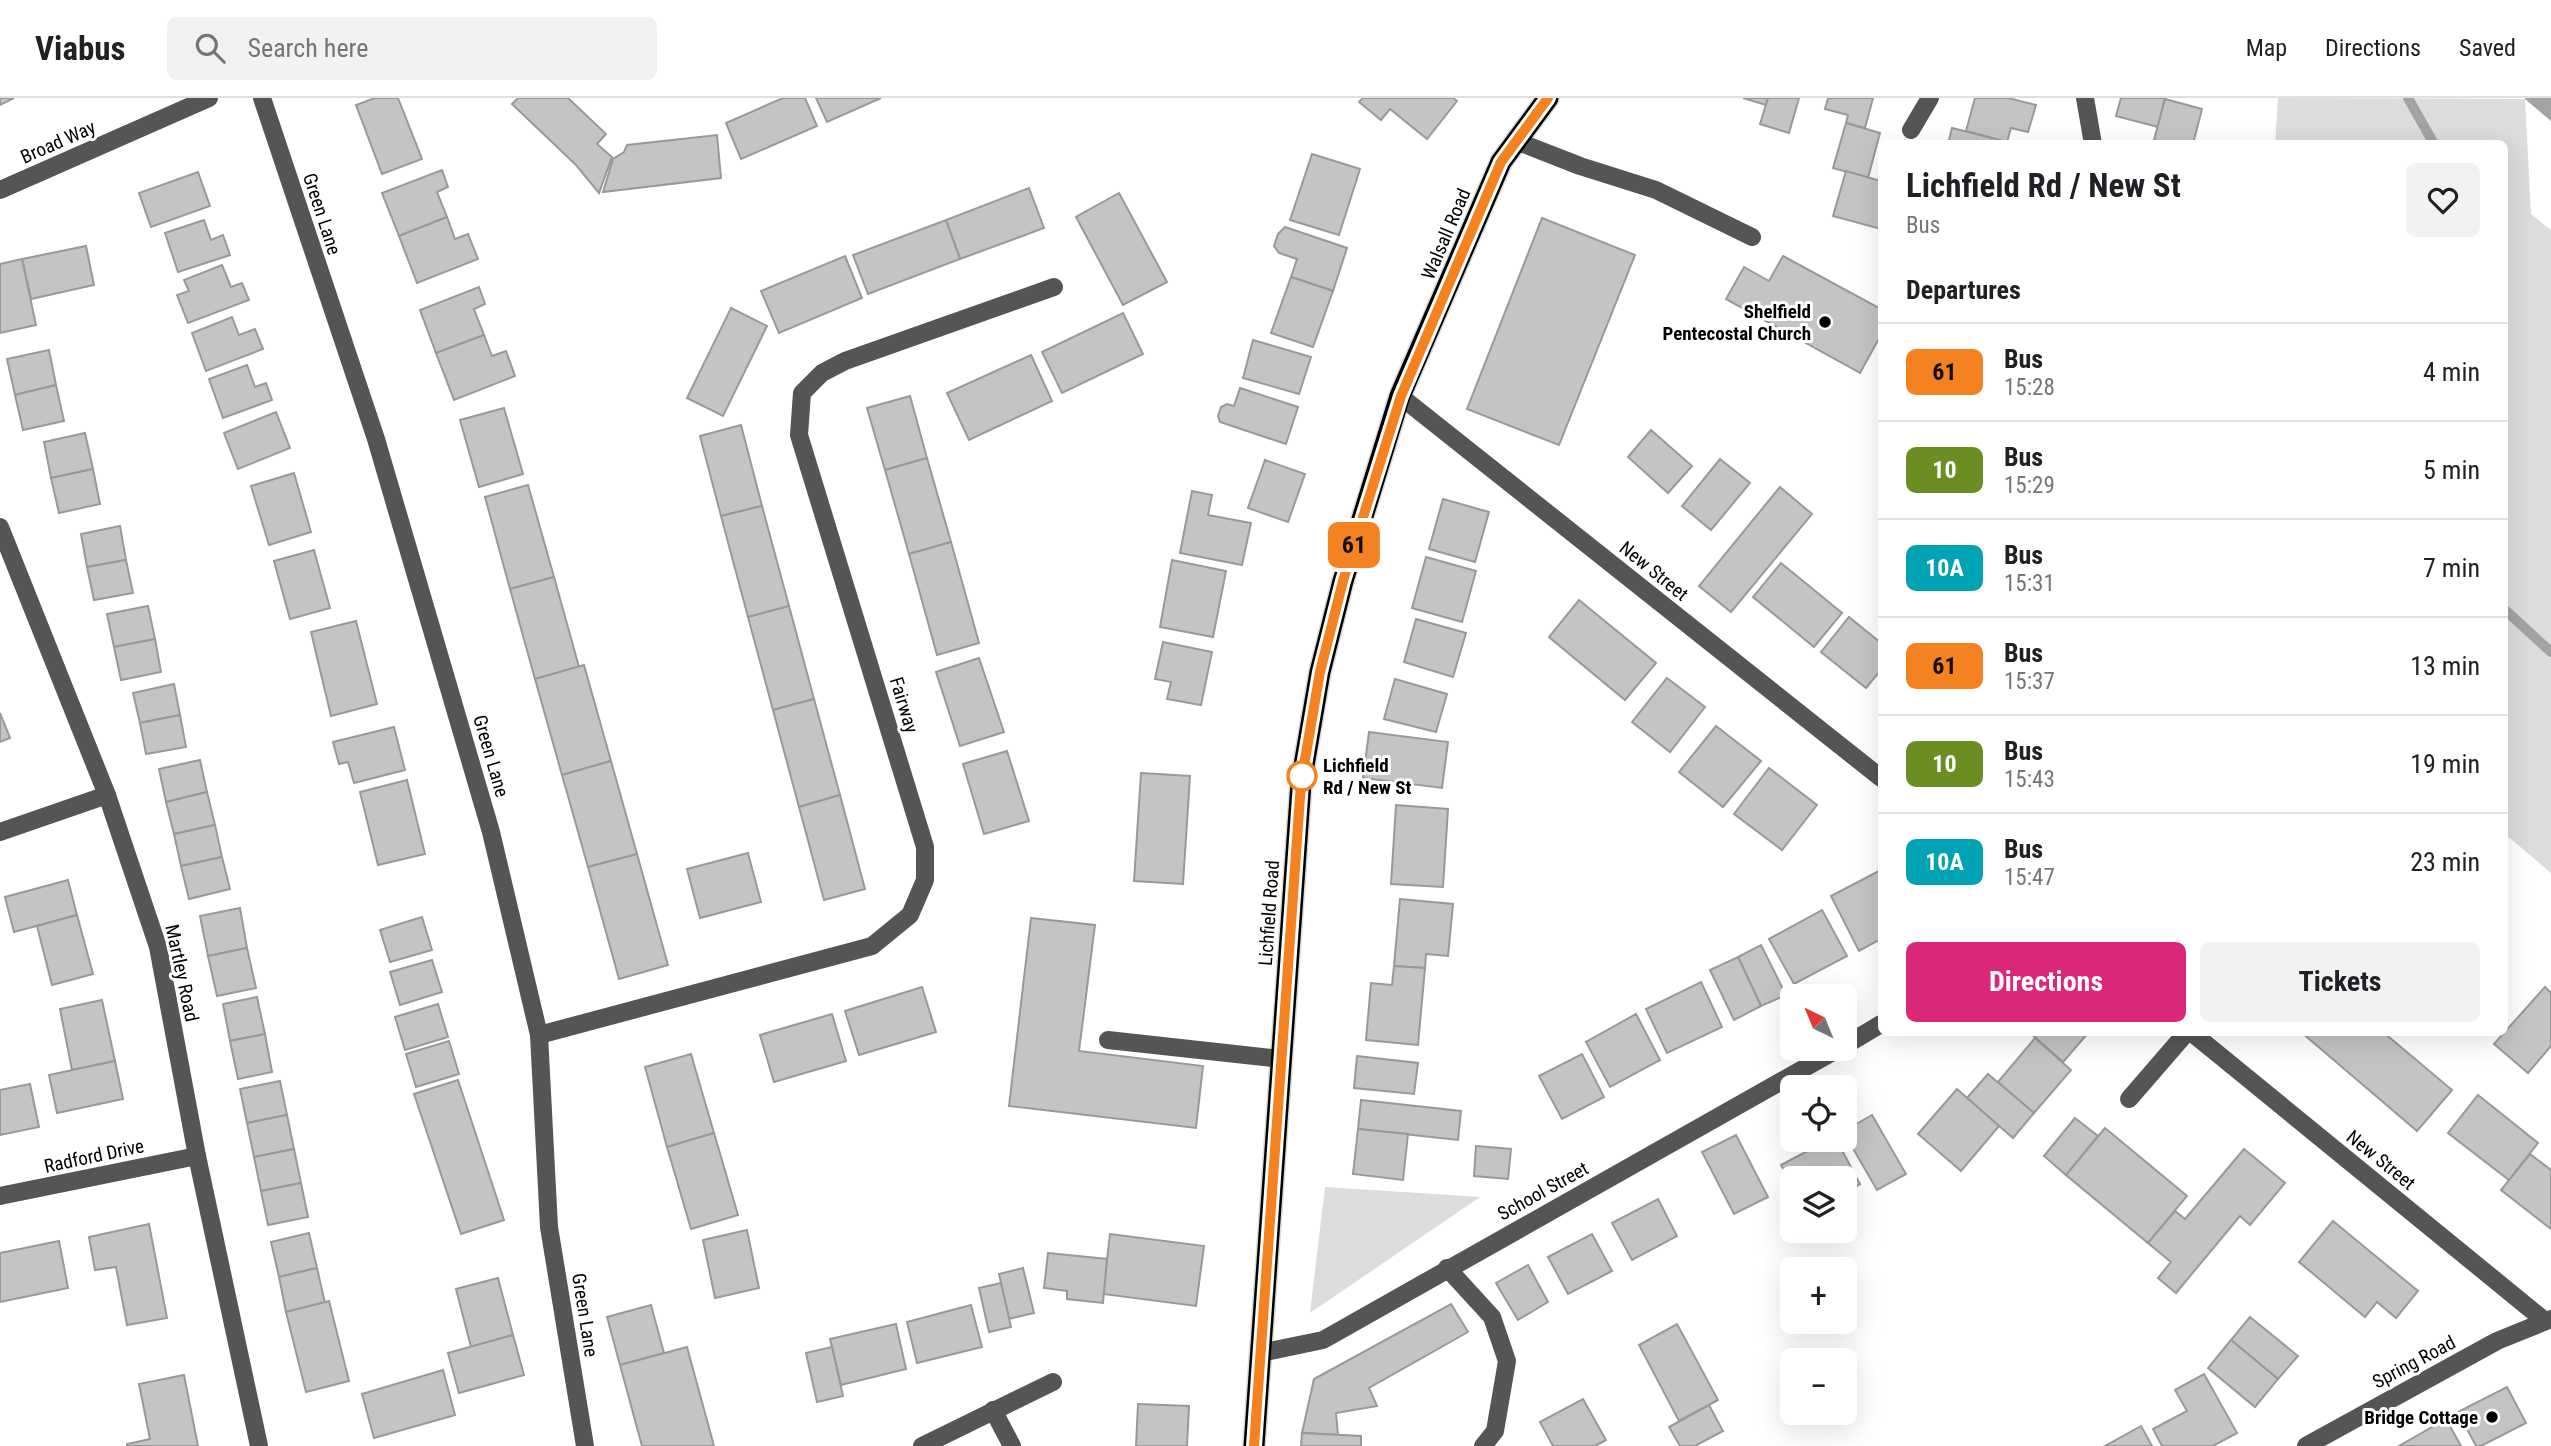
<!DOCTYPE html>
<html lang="en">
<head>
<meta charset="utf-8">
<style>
	:root { --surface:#fff; --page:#f2f2f2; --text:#202124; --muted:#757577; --line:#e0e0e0; --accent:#db2777 }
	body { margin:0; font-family:"Roboto Condensed",sans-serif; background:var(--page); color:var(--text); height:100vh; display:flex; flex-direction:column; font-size:26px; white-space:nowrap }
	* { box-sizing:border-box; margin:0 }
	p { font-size:23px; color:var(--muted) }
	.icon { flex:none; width:38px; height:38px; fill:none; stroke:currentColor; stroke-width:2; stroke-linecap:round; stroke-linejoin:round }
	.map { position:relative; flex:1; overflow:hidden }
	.details { position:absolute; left:1878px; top:42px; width:630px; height:896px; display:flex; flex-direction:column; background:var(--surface); border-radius:10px; box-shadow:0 7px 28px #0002 }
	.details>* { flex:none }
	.badge { padding:0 14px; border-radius:10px; font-size:24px; line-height:46px }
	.needle { width:46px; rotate:317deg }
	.buttons { position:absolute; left:1780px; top:886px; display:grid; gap:14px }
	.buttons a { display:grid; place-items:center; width:77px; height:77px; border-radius:10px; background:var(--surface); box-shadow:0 7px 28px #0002; font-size:35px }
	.map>.badge { position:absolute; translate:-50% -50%; box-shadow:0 0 0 4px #fff }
	h2 { padding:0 28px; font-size:26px; line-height:63px }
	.round { display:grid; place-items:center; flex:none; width:74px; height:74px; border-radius:10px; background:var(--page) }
	.headline { display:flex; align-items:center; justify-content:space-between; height:119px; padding:0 28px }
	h1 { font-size:33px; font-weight:700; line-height:52px }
	.action { display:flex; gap:14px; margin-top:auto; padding:14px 28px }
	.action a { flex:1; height:80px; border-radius:10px; background:var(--accent); color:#fff; font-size:28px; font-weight:700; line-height:80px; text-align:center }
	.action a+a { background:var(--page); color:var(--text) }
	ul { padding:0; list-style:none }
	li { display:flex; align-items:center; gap:21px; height:98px; padding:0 28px; border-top:2px solid var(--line) }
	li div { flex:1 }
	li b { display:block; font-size:26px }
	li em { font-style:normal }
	li .badge { min-width:77px; font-weight:700; text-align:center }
	header { display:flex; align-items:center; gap:42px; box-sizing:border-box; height:98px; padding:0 35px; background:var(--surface); border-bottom:2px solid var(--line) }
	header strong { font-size:33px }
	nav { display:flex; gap:38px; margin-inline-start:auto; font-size:24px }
	.search { width:490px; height:63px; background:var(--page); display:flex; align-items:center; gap:18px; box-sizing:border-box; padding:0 24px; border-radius:10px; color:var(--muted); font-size:26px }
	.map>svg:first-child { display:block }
</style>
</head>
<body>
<header>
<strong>Viabus</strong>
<div class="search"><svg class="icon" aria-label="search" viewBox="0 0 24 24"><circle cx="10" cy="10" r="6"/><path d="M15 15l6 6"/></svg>Search here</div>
<nav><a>Map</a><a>Directions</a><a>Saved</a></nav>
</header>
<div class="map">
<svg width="2551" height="1348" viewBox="0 0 2551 1348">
	<rect width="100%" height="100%" fill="#fff"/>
	<g fill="#dcdcdc">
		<path d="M2278 0 2525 1 2531 116 2551 132V775L2504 735V46H2275Z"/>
		<path d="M1325 1089 1480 1099 1310 1215Z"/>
	</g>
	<path fill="#a3a3a3" d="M2525 0H2551V23L2525 1Z"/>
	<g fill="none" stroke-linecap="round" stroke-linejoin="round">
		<g stroke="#a3a3a3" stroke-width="10">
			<path d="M2408 0 2434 46"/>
			<path d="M2504 511 2551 554"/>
		</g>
	</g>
	<g fill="#c4c4c4" stroke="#999" stroke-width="2">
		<path d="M0 0H14L0 7Z"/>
		<path d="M375 0H398L422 61 382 76 356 7Z"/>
		<path d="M518 0H568L606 36 597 46 612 59 599 95 576 67 512 6Z"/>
		<path d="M783 0H805L817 28 741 61 726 25Z"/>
		<path d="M816 0H881L827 24Z"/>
		<path d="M1363 0H1453L1457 3 1427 41 1390 11 1381 22 1359 4Z"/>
		<path d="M1743 0H1768L1766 7Z"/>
		<path d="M1768 0H1799L1789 35 1760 26Z"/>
		<path d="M1828 0H1873L1865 30 1846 25 1848 17 1825 11Z"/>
		<path d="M1975 0H2008L2036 7 2028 34 2011 30 2007 44 1966 33Z"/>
		<path d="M2121 0H2165L2158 29 2116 18Z"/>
		<path d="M2165 1 2202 11 2193 46H2169L2154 42Z"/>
		<path d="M1846 25 1880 35 1868 80 1833 70Z"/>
		<path d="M1952 30 1992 40 1991 46H1948Z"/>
		<path d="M717 37 721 80 603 94 613 61 624 54 627 47Z"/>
		<path d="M1312 56 1360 71 1339 137 1290 122Z"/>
		<path d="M442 72 448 89 437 94 447 119 399 138 382 95Z"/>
		<path d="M1846 73 1881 83V131L1833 118Z"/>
		<path d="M198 74 210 108 151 129 139 95Z"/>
		<path d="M1029 90 1044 130 960 161 946 122Z"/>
		<path d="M1119 95 1167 184 1123 207 1076 119Z"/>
		<path d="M447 119 455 141 468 136 478 161 417 185 399 138Z"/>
		<path d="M1542 120 1635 157 1559 347 1467 311Z"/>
		<path d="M204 122 211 142 223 137 230 157 178 174 165 135Z"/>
		<path d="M946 122 960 161 868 196 853 157Z"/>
		<path d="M1285 129 1347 150 1333 193 1291 179 1297 161 1279 155 1274 148 1278 136Z"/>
		<path d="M86 148 94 187 31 201 22 161Z"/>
		<path d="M845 158 862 200 779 235 761 193Z"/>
		<path d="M1783 158 1881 211V237L1860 275 1726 201 1744 169 1769 183Z"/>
		<path d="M22 161 36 227 0 235V166Z"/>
		<path d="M222 167 231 189 242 185 249 202 188 225 177 197 189 193 184 182Z"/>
		<path d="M1291 179 1333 193 1313 249 1271 235Z"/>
		<path d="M479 189 485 206 474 211 484 237 436 255 420 212Z"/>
		<path d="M731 210 767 228 723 318 687 300Z"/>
		<path d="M1123 215 1143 256 1062 295 1042 254Z"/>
		<path d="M232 219 239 237 255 231 263 251 206 273 192 235Z"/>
		<path d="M484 237 492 258 506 253 515 278 454 302 436 255Z"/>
		<path d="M1253 242 1311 259 1299 296 1243 280Z"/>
		<path d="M49 252 56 287 15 297 7 261Z"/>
		<path d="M1031 257 1052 303 969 342 947 295Z"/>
		<path d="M247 267 255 289 266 285 272 302 223 320 209 281Z"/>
		<path d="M56 287 64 323 23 332 15 297Z"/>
		<path d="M1240 290 1298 309 1286 346 1220 324 1218 318 1221 309 1227 306 1234 308Z"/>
		<path d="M910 298 927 360 885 372 867 310Z"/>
		<path d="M504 310 523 376 479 389 460 322Z"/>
		<path d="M276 314 290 350 238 371 224 335Z"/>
		<path d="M741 327 762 408 721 418 700 338Z"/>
		<path d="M1651 332 1692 368 1668 395 1628 359Z"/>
		<path d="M85 335 93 371 51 380 44 344Z"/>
		<path d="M927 360 951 444 909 456 885 372Z"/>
		<path d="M1720 361 1750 385 1711 432 1682 408Z"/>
		<path d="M1265 362 1305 376 1288 424 1248 410Z"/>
		<path d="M93 371 100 406 59 415 51 380Z"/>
		<path d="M294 375 311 434 269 447 251 388Z"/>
		<path d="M528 387 554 479 510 491 485 399Z"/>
		<path d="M1780 389 1812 416 1731 514 1699 488Z"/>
		<path d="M1192 393 1212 397 1208 417 1251 425 1242 467 1180 455Z"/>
		<path d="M1443 401 1489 414 1475 464 1429 451Z"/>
		<path d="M762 408 789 508 748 519 721 418Z"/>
		<path d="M120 428 126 462 87 469 81 436Z"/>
		<path d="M951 444 979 545 937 557 909 456Z"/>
		<path d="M314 452 330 510 290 521 274 463Z"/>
		<path d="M1426 459 1476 473 1462 524 1412 510Z"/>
		<path d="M126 462 133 495 94 502 87 469Z"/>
		<path d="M1172 462 1226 473 1213 539 1160 529Z"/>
		<path d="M1781 465 1842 515 1814 549 1753 499Z"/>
		<path d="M554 479 579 569 535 581 510 491Z"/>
		<path d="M1579 502 1656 565 1625 602 1549 539Z"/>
		<path d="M148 508 155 541 114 549 107 516Z"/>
		<path d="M789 508 814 601 773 612 748 519Z"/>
		<path d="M1849 519 1881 545V572L1866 590 1821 554Z"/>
		<path d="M1416 521 1466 535 1453 579 1404 564Z"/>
		<path d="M356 523 377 606 331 618 311 534Z"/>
		<path d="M155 541 161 574 121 582 114 549Z"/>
		<path d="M1163 544 1212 554 1201 607 1167 601 1171 584 1155 581Z"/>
		<path d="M979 560 1004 634 960 648 936 574Z"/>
		<path d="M584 567 611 663 562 677 535 581Z"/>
		<path d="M1667 580 1705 609 1670 654 1632 624Z"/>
		<path d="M1395 581 1447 596 1436 634 1384 621Z"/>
		<path d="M174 586 180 617 140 625 133 595Z"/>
		<path d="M814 601 840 697 799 709 773 612Z"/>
		<path d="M0 615 10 640 0 644Z"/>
		<path d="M180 617 186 649 146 656 140 625Z"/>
		<path d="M1716 628 1761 663 1723 709 1679 674Z"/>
		<path d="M394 629 405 672 354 685 348 664 339 666 333 644Z"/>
		<path d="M1369 634 1448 644 1442 690 1363 680Z"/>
		<path d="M1007 653 1029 723 984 736 963 666Z"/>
		<path d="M200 662 207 694 166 704 159 671Z"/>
		<path d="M611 663 637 756 588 769 562 677Z"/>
		<path d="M1769 670 1817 707 1782 752 1734 716Z"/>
		<path d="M1141 675 1190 678 1183 786 1134 783Z"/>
		<path d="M407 682 425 756 378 767 360 694Z"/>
		<path d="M207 694 215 727 174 736 166 704Z"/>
		<path d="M840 697 865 791 824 802 799 709Z"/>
		<path d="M1396 707 1448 711 1443 789 1391 786Z"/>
		<path d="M215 727 222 759 181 768 174 736Z"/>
		<path d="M748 755 761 804 700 820 687 771Z"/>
		<path d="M637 756 668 867 619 881 588 769Z"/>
		<path d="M222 759 230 791 189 801 181 768Z"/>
		<path d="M1881 772V841L1859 853 1831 798Z"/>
		<path d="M68 782 77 817 14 834 5 799Z"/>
		<path d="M1400 801 1453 806 1448 858 1426 856 1425 870 1394 868Z"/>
		<path d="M240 810 247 850 208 858 200 818Z"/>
		<path d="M1822 812 1847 858 1794 886 1769 841Z"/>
		<path d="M77 817 93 876 52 887 37 828Z"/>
		<path d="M422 819 432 852 390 864 380 832Z"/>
		<path d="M1031 820 1095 827 1079 953 1203 968 1196 1030 1009 1008Z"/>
		<path d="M1761 847 1786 897 1761 908 1738 859Z"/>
		<path d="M247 850 256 890 217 898 208 858Z"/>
		<path d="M1738 859 1761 908 1734 922 1710 872Z"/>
		<path d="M432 862 442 894 400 907 390 874Z"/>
		<path d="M1394 868 1425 870 1418 947 1366 942 1371 885 1392 887Z"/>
		<path d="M1701 884 1722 929 1667 955 1646 911Z"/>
		<path d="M922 889 936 934 859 957 845 913Z"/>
		<path d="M2545 889 2551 895V948L2528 975 2494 946Z"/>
		<path d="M257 899 265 936 230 943 223 906Z"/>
		<path d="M102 902 115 963 72 972 60 911Z"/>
		<path d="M438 906 448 939 405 952 395 919Z"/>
		<path d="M832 916 846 963 774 984 760 937Z"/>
		<path d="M1636 916 1660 962 1610 989 1586 944Z"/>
		<path d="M2029 934H2089L2063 964Z"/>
		<path d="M2301 934H2383L2452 992 2417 1033Z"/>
		<path d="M265 936 272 974 238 981 230 943Z"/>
		<path d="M2035 940 2071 972 2034 1015 1998 984Z"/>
		<path d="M449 943 459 976 416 989 406 956Z"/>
		<path d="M691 956 714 1035 667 1049 645 969Z"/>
		<path d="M1582 956 1604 999 1562 1021 1539 978Z"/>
		<path d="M1357 958 1418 965 1414 996 1354 990Z"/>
		<path d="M115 963 123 1001 57 1015 49 977Z"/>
		<path d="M1988 976 2034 1015 2013 1040 1967 1000Z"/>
		<path d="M458 982 504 1122 461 1136 414 996Z"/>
		<path d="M280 983 287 1017 247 1025 240 991Z"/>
		<path d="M30 986 39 1029 0 1037V992Z"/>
		<path d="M1957 991 1999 1028 1961 1073 1918 1036Z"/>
		<path d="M2478 997 2538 1045 2509 1082 2448 1035Z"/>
		<path d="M1361 1002 1461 1013 1458 1042 1358 1031Z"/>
		<path d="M287 1017 294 1051 254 1059 247 1025Z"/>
		<path d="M1872 1017 1906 1076 1877 1092 1844 1035V1033Z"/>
		<path d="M2075 1020 2098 1038 2066 1077 2044 1058Z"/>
		<path d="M2105 1030 2187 1098 2148 1145 2066 1077Z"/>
		<path d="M1358 1031 1408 1036 1403 1082 1353 1076Z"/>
		<path d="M714 1035 738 1117 691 1131 667 1049Z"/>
		<path d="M1736 1037 1768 1099 1734 1116 1702 1054Z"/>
		<path d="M1830 1041H1836L1860 1086 1844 1095V1080H1792V1087L1781 1067Z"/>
		<path d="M1476 1048 1511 1051 1508 1081 1474 1078Z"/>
		<path d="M294 1051 301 1085 261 1093 254 1059Z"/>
		<path d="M2244 1051 2285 1085 2250 1127 2240 1118 2176 1195 2158 1180 2171 1164 2148 1145 2175 1113 2185 1121Z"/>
		<path d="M2530 1056 2551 1072V1131L2501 1092Z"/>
		<path d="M301 1085 308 1119 268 1127 261 1093Z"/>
		<path d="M1658 1101 1677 1138 1632 1162 1612 1125Z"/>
		<path d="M2333 1123 2418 1193 2396 1220 2377 1204 2365 1219 2299 1164Z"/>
		<path d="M149 1126 167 1220 127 1227 116 1169 95 1172 89 1139Z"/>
		<path d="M747 1132 759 1190 715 1200 703 1142Z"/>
		<path d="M309 1135 317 1170 279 1179 271 1144Z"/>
		<path d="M1110 1136 1204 1148 1196 1208 1103 1196Z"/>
		<path d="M1592 1136 1612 1173 1568 1196 1548 1159Z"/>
		<path d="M59 1143 68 1190 0 1204V1155Z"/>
		<path d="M1048 1155 1107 1161 1103 1205 1067 1201V1193L1044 1190Z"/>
		<path d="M1528 1167 1548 1204 1518 1222 1496 1185Z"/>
		<path d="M317 1170 325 1205 286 1214 279 1179Z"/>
		<path d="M1023 1170 1034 1215 1009 1221 999 1176Z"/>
		<path d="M498 1180 513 1237 471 1249 456 1191Z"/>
		<path d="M1001 1185 1011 1229 989 1234 979 1190Z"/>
		<path d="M329 1203 349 1283 306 1294 286 1214Z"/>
		<path d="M1451 1206 1468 1234 1369 1290 1377 1308 1336 1315 1338 1337 1302 1335 1314 1281Z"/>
		<path d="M651 1207 664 1255 620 1267 607 1219Z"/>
		<path d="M971 1207 982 1249 917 1265 907 1224Z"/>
		<path d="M2250 1219 2298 1258 2278 1281 2231 1242Z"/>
		<path d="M896 1226 906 1271 841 1287 830 1241Z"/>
		<path d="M1677 1226 1718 1302 1679 1323 1639 1247Z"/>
		<path d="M513 1237 524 1277 459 1295 448 1255Z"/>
		<path d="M2231 1242 2278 1281 2255 1309 2208 1270Z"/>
		<path d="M687 1249 714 1348H642L620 1267Z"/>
		<path d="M832 1249 843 1298 817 1304 806 1255Z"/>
		<path d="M443 1272 455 1317 374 1340 362 1296Z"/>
		<path d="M2204 1276 2237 1335 2213 1348H2162L2153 1331 2187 1313 2175 1292Z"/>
		<path d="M184 1277 198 1348H127V1346L150 1341 139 1286Z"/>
		<path d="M2507 1289 2526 1325 2481 1348H2476L2458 1314Z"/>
		<path d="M1583 1301 1606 1342 1595 1348H1553L1540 1324Z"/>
		<path d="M1138 1306 1189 1308 1187 1348H1136Z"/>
		<path d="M1709 1307 1723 1333 1695 1348H1680L1669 1329Z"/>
		<path d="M2446 1321 2461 1348H2399Z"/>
		<path d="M2141 1328 2152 1348H2105Z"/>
		<path d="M1302 1335 1361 1338V1348H1301Z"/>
	</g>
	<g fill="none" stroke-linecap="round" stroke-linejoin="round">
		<defs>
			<path id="highway" d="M1254 1348 1301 685 1320 574 1343 483 1400 298 1501 64 1548 0"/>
		</defs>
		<use href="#highway" stroke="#dbdbdb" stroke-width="24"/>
		<g stroke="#555" stroke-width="18">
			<path d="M262 0 376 341 491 734 539 937 549 1129 585 1348"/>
			<path d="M2085 0 2093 46"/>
			<path d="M1911 32 1930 0"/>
			<path d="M1516 43 1580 68 1656 92 1752 139"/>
			<path d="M0 92 209 0"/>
			<path d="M1400 298 1881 680"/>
			<path d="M0 429 107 697 158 849 197 1058 259 1348"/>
			<path d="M0 734 107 697"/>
			<path d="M2191 934 2545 1223"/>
			<path d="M539 937 872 848 910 817 925 782V749L799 337 802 295 822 275 845 263 1054 189"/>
			<path d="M1108 942 1281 961"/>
			<path d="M1844 948 1881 926"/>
			<path d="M2129 1001 2187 934"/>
			<path d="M0 1098 197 1058"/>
			<path d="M1447 1170 1492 1219 1507 1263 1495 1333 1483 1348"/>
			<path d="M1260 1255 1323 1242 1840 950"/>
			<path d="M993 1312 1012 1348"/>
			<path d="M922 1348 1053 1284"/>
			<path d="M2306 1348 2497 1243 2551 1221"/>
		</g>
		<use href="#highway" stroke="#000" stroke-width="21"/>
	</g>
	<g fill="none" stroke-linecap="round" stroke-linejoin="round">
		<defs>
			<path id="line" d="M1254 1348 1301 685 1320 574 1343 483 1401 298 1501 64 1548 0"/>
		</defs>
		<use href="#line" stroke="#fff" stroke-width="16"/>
		<use href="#line" stroke="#f58220" stroke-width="10"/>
	</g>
	<g fill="#000" stroke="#fff" stroke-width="2.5">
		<circle cx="1825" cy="224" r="7"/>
		<circle cx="2492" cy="1319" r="7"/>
	</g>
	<circle fill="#fff" stroke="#f58220" stroke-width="3.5" cx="1302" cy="678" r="14"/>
	<g text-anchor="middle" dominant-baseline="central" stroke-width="6" stroke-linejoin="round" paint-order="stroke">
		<g font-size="19" fill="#000" stroke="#fff">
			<text transform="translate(58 44) rotate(-24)">Broad Way</text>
			<text transform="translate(322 116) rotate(72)">Green Lane</text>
			<text transform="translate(1446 136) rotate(-67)">Walsall Road</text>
			<text transform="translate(1654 473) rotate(39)">New Street</text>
			<text transform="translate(904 607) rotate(73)">Fairway</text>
			<text transform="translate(491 658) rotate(74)">Green Lane</text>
			<text transform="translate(1269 815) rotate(-86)">Lichfield Road</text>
			<text transform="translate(182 875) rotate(78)">Martley Road</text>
			<text transform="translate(94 1058) rotate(-12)">Radford Drive</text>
			<text transform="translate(2381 1062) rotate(39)">New Street</text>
			<text transform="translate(1543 1093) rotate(-29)">School Street</text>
			<text transform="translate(585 1217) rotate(81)">Green Lane</text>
			<text transform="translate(2414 1264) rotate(-28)">Spring Road</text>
		</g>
		<g font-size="19" font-weight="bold" fill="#000" stroke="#fff" text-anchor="end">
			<text x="1811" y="213">Shelfield<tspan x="1811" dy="22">Pentecostal Church</tspan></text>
			<text x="2478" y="1319">Bridge Cottage</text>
		</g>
		<g font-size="19" font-weight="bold" fill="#000" stroke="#fff" text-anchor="start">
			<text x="1323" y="667">Lichfield<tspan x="1323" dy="22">Rd / New St</tspan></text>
		</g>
	</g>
</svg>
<div class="buttons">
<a><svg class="needle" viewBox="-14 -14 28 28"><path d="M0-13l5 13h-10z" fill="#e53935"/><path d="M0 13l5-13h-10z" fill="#757577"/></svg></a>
<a><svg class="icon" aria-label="locate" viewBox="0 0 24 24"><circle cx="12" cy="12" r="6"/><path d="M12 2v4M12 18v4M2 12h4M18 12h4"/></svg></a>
<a><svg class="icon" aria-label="layers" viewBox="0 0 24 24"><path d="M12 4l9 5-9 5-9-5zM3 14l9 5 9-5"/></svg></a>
<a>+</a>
<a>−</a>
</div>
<b class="badge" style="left:1354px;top:447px;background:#f58220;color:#111">61</b>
<section class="details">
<div class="headline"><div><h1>Lichfield Rd / New St</h1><p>Bus</p></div><a class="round"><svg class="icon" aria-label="heart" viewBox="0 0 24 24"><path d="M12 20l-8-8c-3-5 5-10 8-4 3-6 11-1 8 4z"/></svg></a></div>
<h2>Departures</h2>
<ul>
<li><span class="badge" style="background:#f58220;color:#111">61</span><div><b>Bus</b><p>15:28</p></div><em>4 min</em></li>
<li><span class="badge" style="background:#6b8e23;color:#fff">10</span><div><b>Bus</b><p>15:29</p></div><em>5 min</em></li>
<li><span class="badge" style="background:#00a3b4;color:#fff">10A</span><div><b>Bus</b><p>15:31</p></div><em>7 min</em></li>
<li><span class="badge" style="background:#f58220;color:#111">61</span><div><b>Bus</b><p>15:37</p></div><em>13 min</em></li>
<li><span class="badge" style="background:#6b8e23;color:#fff">10</span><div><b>Bus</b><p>15:43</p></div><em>19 min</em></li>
<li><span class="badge" style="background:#00a3b4;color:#fff">10A</span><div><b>Bus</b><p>15:47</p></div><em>23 min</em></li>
</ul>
<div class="action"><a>Directions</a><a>Tickets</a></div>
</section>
</div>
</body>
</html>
